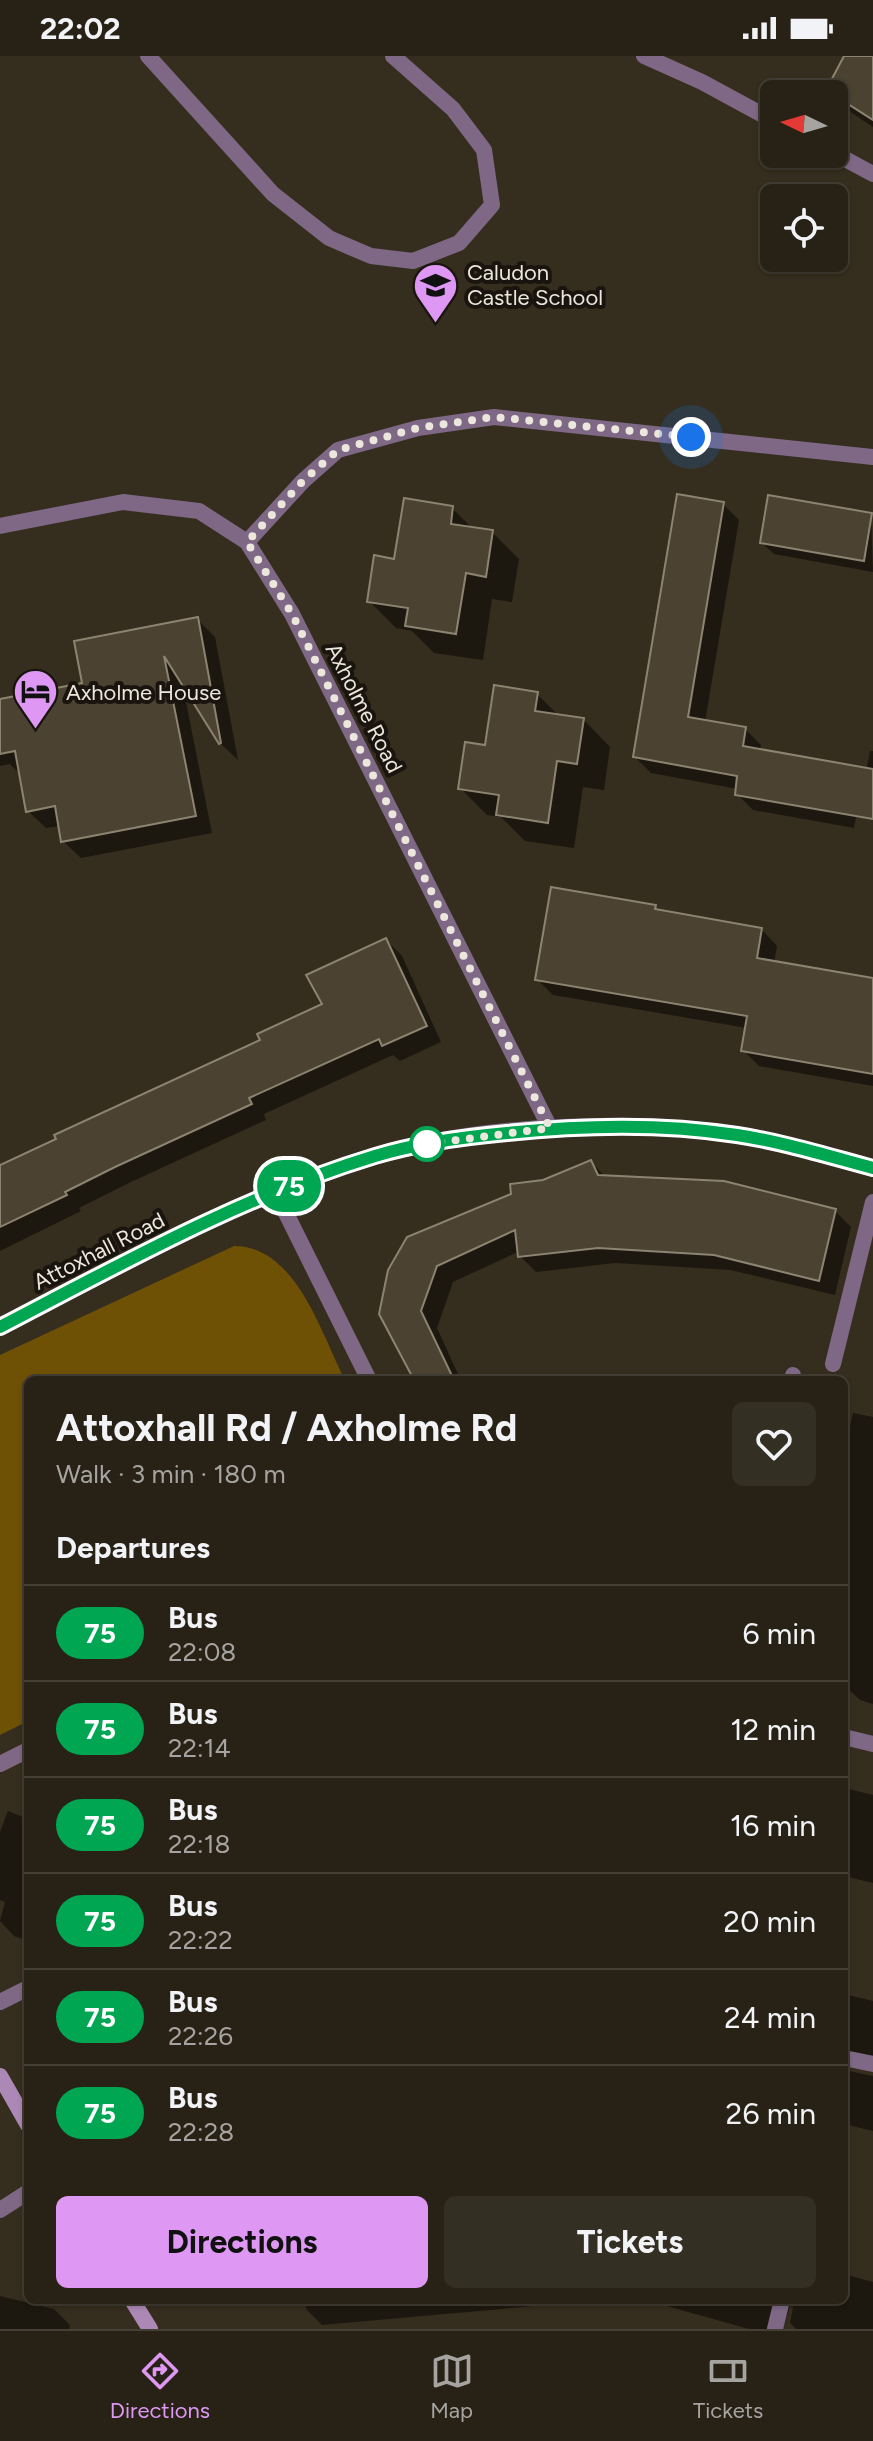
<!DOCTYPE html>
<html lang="en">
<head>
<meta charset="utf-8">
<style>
	:root { --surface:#282216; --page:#342f23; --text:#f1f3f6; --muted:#a5a4a1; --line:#443f35; --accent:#de98f3 }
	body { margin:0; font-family:Figtree,sans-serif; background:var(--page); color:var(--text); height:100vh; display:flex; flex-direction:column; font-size:30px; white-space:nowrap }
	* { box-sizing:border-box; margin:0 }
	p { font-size:26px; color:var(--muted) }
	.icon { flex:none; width:44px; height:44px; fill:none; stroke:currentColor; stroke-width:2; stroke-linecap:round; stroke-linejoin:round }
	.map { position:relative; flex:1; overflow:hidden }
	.panel { position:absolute; left:24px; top:1320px; width:824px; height:928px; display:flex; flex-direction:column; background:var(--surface); border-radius:12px; box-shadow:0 2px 6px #0004,0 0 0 2px var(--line) }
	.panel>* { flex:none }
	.badge { padding:0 16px; border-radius:26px; font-size:28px; line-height:52px }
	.needle { width:52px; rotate:275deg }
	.fabs { position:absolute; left:760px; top:24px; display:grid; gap:16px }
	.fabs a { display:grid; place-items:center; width:88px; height:88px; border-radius:12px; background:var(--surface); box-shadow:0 2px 6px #0004,0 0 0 2px var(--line); font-size:40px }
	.you { position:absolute; width:40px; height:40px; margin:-20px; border:6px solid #fff; border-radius:50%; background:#1a73e8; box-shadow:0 0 0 12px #1a73e833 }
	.map>.badge { position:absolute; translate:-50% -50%; box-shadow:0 0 0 4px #fff }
	h2 { padding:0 32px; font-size:30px; line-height:72px }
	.round { display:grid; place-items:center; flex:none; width:84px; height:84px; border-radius:12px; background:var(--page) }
	.head { display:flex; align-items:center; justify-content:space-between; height:136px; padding:0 32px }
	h1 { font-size:38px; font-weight:700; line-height:60px }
	.primary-button { display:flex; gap:16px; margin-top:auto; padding:16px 32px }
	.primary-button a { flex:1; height:92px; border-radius:12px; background:var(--accent); color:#111; font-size:32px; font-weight:700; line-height:92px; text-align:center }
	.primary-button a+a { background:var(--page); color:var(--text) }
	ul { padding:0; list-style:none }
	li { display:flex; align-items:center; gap:24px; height:96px; padding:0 32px; border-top:2px solid var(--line) }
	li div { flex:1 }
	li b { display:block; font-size:30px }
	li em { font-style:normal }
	li .badge { min-width:88px; font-weight:700; text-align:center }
	.status { display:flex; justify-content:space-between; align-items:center; height:56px; padding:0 40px; background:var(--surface); direction:ltr }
	.status svg { height:22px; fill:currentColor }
	.tabs { display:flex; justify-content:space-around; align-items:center; height:112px; border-top:2px solid var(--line); background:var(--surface); font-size:22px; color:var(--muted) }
	.tabs a { display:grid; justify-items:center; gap:4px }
	.tabs .active { color:var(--accent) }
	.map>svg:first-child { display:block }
</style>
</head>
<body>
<div class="status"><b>22:02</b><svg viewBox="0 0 49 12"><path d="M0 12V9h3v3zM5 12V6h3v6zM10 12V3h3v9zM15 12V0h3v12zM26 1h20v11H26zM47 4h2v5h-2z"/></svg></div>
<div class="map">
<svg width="873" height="2273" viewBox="0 0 873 2273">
	<rect width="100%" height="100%" fill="#352d1d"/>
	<path fill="#6f5106" d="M234 1190C296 1190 321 1277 345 1324H28V1665L0 1679V1299Z"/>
	<g fill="#0007">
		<path d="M846 0H873V71L852 57 834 39Z"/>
		<path d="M723 448 739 464 705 666 745 673 761 689 760 695 864 728 870 695H873V752L860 739 854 772 753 754 737 738 738 733 651 717 635 701Z"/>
		<path d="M452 452 474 474 492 476 519 503 512 546 492 543 483 604 434 597 412 575 396 572 369 545Z"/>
		<path d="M871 459 873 516 774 498 762 487Z"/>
		<path d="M197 563 215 581 238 704 220 687 182 626 212 777 81 802 63 785 60 770 46 772 28 755 20 715H17L10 708 0 710V645L84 629Z"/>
		<path d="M537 638 559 660 584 664 610 691 604 734 583 731 574 792 525 785 501 761 487 759 460 732 486 691Z"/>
		<path d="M655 851 660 856 761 873 777 890 774 907 873 926V1030L759 1010 743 994 747 972 553 939 537 923Z"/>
		<path d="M386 884 402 900 441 986 400 1005 393 999 264 1058 266 1064 131 1126 79 1152 81 1155 0 1195V1111L262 985 325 949Z"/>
		<path d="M591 1106 606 1121 835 1155 851 1171 835 1239 731 1214 615 1207 536 1216 520 1200V1195L453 1226 437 1272 458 1318 442 1324H421L390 1215 543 1126Z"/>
		<path d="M510 1318 516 1324H498Z"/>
		<path d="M853 1357 873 1361V1648L860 1644 844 1629V1396Z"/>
		<path d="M844 1732 873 1739V1827L844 1820Z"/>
		<path d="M8 1755 28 1763V1885L14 1880 0 1865 5 1846 0 1844V1776Z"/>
		<path d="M844 1938 873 1945V2004H844Z"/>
		<path d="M844 2014 873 2020V2075L844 2068Z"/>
		<path d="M844 2218 873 2226V2273H796L790 2267 793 2251 790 2250 783 2273H749L645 2244H844Z"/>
		<path d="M0 2240 54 2253 70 2269 69 2273H0Z"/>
		<path d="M305 2244H601L322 2269 306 2253Z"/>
	</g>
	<g fill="#4b4232" stroke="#8d8371" stroke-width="2">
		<path d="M844 0H873V64L826 34Z"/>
		<path d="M677 438 724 446 688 661 746 671 743 690 873 713V763L735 739 737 720 633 701Z"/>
		<path d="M768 439 872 457 864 505 760 487Z"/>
		<path d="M404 442 453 450 451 468 493 474 486 521 466 517 456 578 405 570 408 552 367 546 374 499 394 503Z"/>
		<path d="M198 561 221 687 219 688 164 600 196 760 61 786 55 750 26 756 15 695 0 698V643L82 627 74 585Z"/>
		<path d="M494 629 538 636 535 655 584 662 577 708 557 705 548 767 496 759 499 739 458 733 465 686 485 689Z"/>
		<path d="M551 831 656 849 655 853 762 872 757 902 873 922V1018L741 995 747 960 535 924Z"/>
		<path d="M386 882 427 970 382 990 379 983 249 1042 252 1048 115 1111 65 1136 67 1139 0 1171V1109L56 1083 54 1079 260 984 257 978 322 948 306 919Z"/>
		<path d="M591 1104 598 1119 724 1125 836 1153 819 1225 714 1199 598 1192 518 1201 515 1174 437 1210 421 1255 454 1324H414L379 1258 388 1214 407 1181 511 1138 510 1128 543 1124Z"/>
	</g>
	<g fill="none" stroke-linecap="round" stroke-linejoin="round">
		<g stroke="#7e6885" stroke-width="16">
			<path d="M148 0 273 138 329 182 371 200 413 205 459 187 492 149 484 94 453 53 393 0"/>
			<path d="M644 0 702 26 774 65"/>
			<path d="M834 97 873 118"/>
			<path d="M833 1308 873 1146"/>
			<path d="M0 1946 28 1932"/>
			<path d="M844 2002 873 2008"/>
			<path d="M775 2273 782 2244"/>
		</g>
		<g stroke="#7e6885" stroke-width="16">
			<path d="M0 470 123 446 199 455 247 486 292 558 550 1072"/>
			<path d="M247 486 303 425 338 394 418 372 494 361 873 401"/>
			<path d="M275 1135 369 1324"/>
			<path d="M0 1271C122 1207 243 1140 376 1100 480 1068 630 1062 737 1079 783 1086 828 1100 873 1112"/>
			<path d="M792 1324 793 1319"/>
			<path d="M844 1681 873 1688"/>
			<path d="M0 1708 28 1694"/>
			<path d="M0 2154 28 2136"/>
		</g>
		<g stroke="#ac88b6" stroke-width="16">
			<path d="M0 2020 28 2069"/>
			<path d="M132 2244 150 2273"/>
		</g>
	</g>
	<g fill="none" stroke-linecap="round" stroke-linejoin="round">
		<defs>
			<path id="line" d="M0 1271C123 1207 243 1140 375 1100 418 1087 463 1081 507 1077 584 1069 661 1067 737 1079 783 1086 828 1100 873 1112"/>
		</defs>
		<use href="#line" stroke="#fff" stroke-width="18"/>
		<use href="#line" stroke="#00a651" stroke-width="12"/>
		<path stroke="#ece7dc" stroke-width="8" stroke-dasharray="0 14.4" d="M427 1088 550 1072 292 558 247 486 303 425 338 394 418 372 494 361 691 381"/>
	</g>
	<defs>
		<symbol id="school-pin" viewBox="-11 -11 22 30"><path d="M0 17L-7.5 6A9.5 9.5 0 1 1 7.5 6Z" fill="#de98f3" stroke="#19150e"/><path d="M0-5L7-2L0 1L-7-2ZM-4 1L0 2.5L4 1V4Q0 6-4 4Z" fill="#111"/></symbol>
		<symbol id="hotel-pin" viewBox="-11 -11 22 30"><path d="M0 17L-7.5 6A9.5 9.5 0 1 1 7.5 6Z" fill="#de98f3" stroke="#19150e"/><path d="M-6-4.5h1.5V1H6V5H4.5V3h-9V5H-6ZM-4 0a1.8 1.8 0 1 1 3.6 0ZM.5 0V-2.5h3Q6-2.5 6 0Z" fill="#111"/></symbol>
	</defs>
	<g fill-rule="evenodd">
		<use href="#school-pin" x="410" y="204" width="51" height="69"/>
		<use href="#hotel-pin" x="10" y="610" width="51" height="69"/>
	</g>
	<circle fill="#fff" stroke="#00a651" stroke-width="4" cx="427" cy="1088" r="16"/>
	<g text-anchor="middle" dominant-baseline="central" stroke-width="8" stroke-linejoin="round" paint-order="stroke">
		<g font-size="22" fill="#ece7dc" stroke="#19150e" text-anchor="start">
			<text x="467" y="216">Caludon<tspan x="467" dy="25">Castle School</tspan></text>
			<text x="66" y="636">Axholme House</text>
		</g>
		<g font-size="22" fill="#ece7dc" stroke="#19150e">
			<text transform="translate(364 652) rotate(63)">Axholme Road</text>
			<text transform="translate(99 1195) rotate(-27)">Attoxhall Road</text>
		</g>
	</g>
</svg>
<div class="fabs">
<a><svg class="needle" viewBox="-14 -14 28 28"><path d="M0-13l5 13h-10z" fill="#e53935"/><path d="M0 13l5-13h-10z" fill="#a5a4a1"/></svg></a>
<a><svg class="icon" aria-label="locate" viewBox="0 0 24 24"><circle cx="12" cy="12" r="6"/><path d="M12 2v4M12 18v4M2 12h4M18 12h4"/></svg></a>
</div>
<div class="you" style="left:691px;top:381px"></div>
<b class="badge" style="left:289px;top:1130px;background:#00a651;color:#fff">75</b>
<section class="panel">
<div class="head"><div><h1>Attoxhall Rd / Axholme Rd</h1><p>Walk · 3 min · 180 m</p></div><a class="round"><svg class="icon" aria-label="heart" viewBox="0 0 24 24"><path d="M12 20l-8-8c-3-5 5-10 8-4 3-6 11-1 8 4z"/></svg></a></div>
<h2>Departures</h2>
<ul>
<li><span class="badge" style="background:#00a651;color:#fff">75</span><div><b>Bus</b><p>22:08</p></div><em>6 min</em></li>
<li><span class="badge" style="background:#00a651;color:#fff">75</span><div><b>Bus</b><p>22:14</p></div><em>12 min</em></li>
<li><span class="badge" style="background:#00a651;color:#fff">75</span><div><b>Bus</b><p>22:18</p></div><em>16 min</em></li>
<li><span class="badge" style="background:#00a651;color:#fff">75</span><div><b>Bus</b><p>22:22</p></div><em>20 min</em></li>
<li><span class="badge" style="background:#00a651;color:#fff">75</span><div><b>Bus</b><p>22:26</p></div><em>24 min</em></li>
<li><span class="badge" style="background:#00a651;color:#fff">75</span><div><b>Bus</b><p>22:28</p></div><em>26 min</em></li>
</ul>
<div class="primary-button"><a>Directions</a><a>Tickets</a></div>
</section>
</div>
<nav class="tabs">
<a class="active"><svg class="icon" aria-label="directions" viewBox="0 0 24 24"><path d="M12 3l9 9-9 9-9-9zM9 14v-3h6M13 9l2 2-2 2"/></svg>Directions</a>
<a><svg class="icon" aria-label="map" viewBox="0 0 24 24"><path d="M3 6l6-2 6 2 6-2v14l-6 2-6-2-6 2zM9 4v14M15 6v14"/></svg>Map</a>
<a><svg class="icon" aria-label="tickets" viewBox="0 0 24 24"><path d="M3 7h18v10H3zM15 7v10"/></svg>Tickets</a>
</nav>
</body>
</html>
